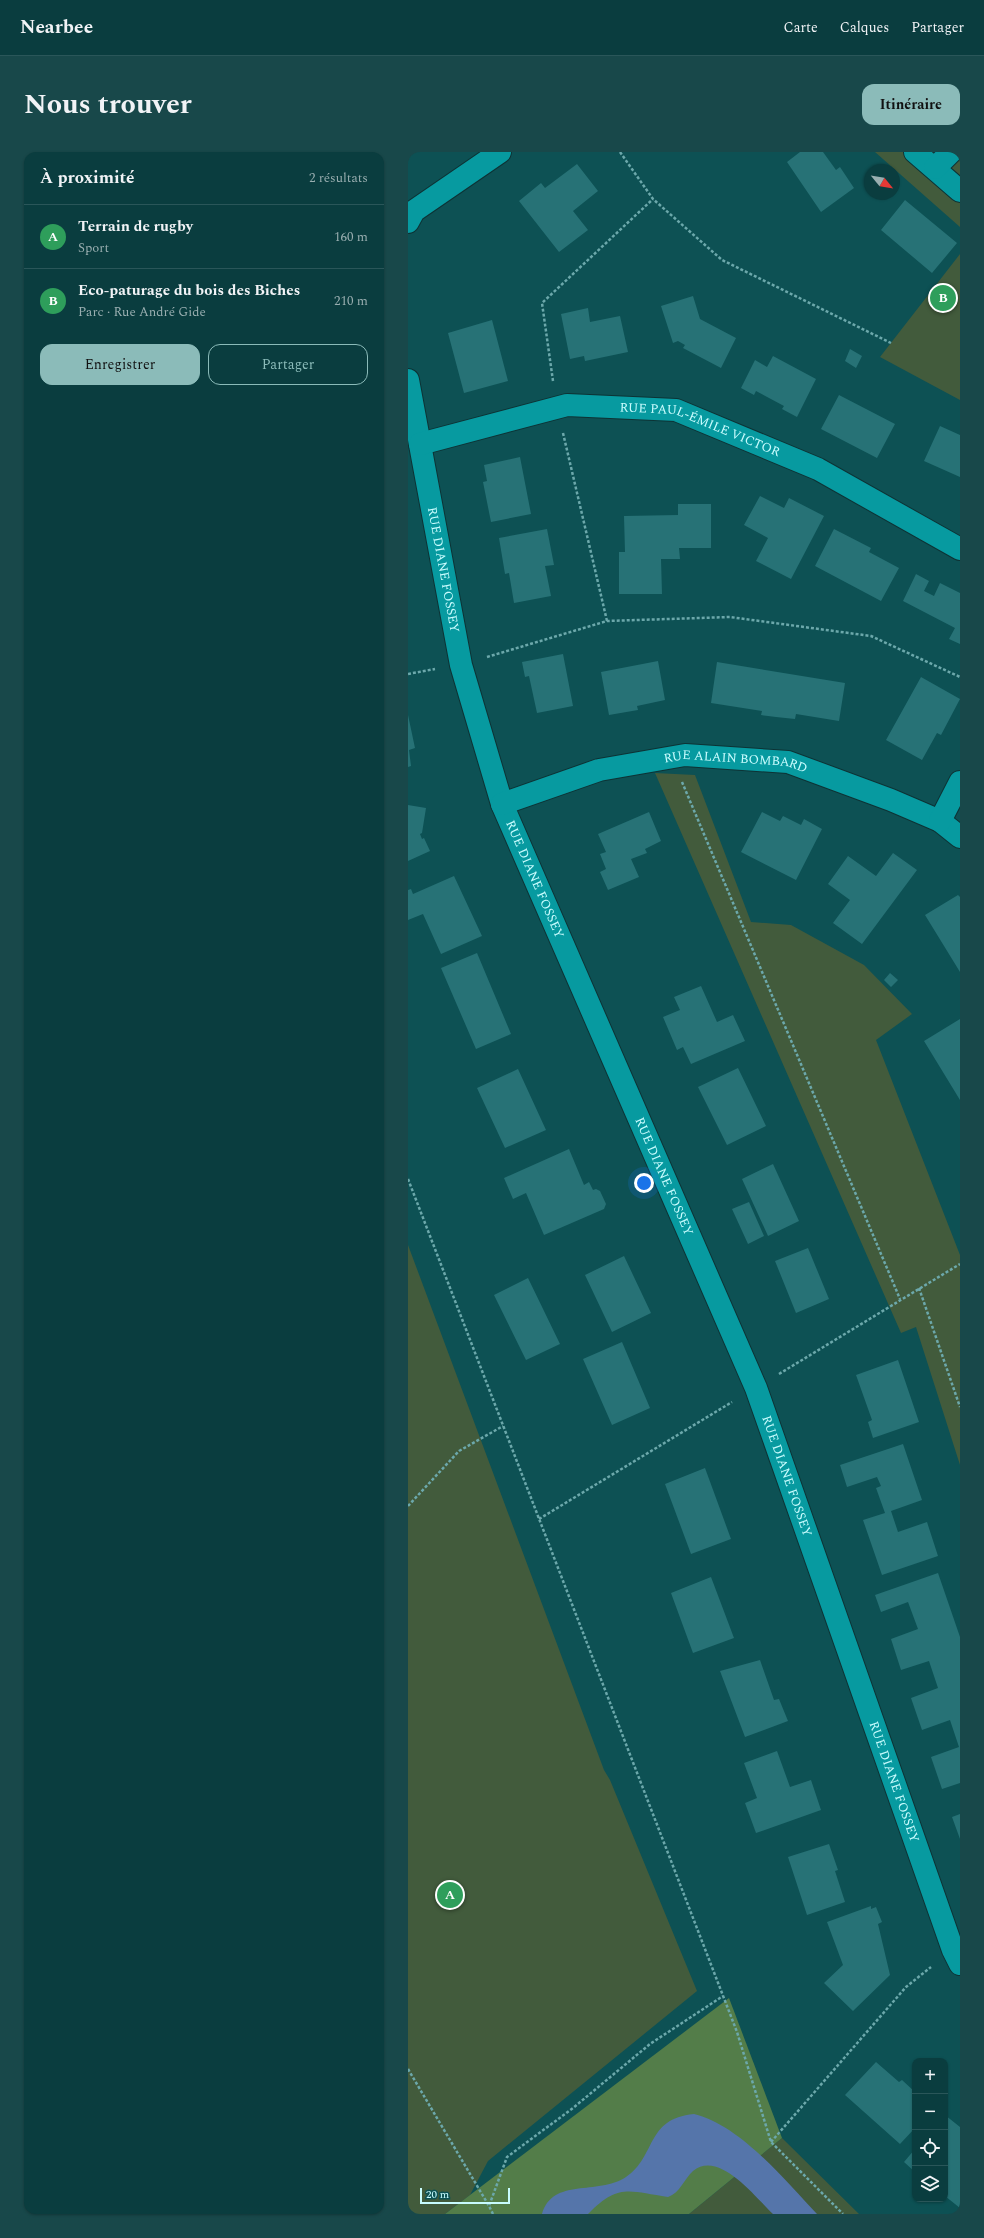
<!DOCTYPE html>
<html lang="fr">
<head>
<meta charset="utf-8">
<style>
  :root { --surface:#0a3d3f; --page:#18484a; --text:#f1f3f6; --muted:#99aeb0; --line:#2a5659; --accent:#8bbbb9 }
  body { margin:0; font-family:Spectral,serif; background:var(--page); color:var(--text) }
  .controls { position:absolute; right:12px; bottom:12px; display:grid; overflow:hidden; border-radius:8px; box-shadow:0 1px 3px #0004 }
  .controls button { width:36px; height:36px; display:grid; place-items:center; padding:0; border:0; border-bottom:1px solid var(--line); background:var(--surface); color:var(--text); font:20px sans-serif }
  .compass { position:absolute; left:456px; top:12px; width:36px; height:36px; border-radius:50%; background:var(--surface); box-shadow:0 1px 3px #0004; rotate:120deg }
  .scale { position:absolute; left:12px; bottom:10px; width:90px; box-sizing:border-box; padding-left:4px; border:2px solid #c8fcfe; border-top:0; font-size:11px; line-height:14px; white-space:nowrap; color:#c8fcfe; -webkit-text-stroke:3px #0d5154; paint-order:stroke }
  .you { position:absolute; left:236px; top:1031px; width:14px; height:14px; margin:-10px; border:3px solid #fff; border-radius:50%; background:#1a73e8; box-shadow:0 0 0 6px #1a73e833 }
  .badge { display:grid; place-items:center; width:26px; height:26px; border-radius:50%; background:var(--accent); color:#fff; font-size:13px; font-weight:700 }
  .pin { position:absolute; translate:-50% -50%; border:2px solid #fff; box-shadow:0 1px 4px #0006 }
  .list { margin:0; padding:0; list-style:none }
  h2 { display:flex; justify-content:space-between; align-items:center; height:52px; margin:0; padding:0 16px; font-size:17px }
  h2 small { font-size:13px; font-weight:400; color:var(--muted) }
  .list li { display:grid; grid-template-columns:26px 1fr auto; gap:12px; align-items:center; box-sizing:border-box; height:64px; padding:0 16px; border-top:1px solid var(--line) }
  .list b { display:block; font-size:15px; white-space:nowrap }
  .list p { margin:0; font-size:13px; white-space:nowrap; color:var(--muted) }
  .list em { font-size:13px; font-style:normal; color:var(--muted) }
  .actions { display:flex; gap:8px; padding:12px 16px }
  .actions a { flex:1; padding:9px 0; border:1px solid var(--accent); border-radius:12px; text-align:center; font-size:14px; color:var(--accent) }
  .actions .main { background:var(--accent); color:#111 }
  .icon { flex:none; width:22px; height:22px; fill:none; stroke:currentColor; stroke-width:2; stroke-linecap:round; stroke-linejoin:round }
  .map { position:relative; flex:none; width:552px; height:2062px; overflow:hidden; border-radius:12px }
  header { display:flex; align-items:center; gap:24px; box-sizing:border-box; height:56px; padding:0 20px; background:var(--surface); border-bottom:1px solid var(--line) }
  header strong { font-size:19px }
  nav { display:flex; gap:22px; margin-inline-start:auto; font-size:14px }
  .intro { display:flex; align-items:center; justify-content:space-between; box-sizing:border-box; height:96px; padding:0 24px }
  h1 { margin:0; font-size:28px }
  .button { padding:10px 18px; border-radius:12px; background:var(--accent); color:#111; font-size:14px; font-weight:700 }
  main { display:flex; gap:24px; padding:0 24px }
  aside { flex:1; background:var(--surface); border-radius:12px; box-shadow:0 1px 3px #0004 }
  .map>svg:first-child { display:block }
  .green { fill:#425b3c }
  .forest { fill:#537d49 }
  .water { fill:#5575aa }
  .building { fill:#277276 }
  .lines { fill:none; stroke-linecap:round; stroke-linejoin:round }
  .street-casing { stroke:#0d3335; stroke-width:24 }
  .path { stroke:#6ca8ab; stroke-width:2.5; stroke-dasharray:3 2; stroke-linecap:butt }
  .street { stroke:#079aa0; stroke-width:22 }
  .labels { text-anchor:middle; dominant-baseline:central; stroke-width:3; stroke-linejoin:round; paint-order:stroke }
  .street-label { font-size:13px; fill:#c8fcfe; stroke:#0d5154 }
</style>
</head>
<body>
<header>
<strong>Nearbee</strong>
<nav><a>Carte</a><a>Calques</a><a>Partager</a></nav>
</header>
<div class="intro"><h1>Nous trouver</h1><a class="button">Itinéraire</a></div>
<main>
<aside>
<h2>À proximité<small>2 résultats</small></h2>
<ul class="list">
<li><span class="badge" style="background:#2e9e5b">A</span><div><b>Terrain de rugby</b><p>Sport</p></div><em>160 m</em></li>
<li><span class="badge" style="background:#2e9e5b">B</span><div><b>Eco-paturage du bois des Biches</b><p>Parc · Rue André Gide</p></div><em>210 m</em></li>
</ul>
<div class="actions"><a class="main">Enregistrer</a><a>Partager</a></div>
</aside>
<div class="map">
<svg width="552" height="2062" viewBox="0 0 552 2062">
  <rect width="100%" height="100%" fill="#0d5154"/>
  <path class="green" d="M467 0H552V75Z
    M552 102V248L472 205Z
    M247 621 287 623 343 770 383 773 456 813 504 862 468 888 552 1103V1313L508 1175 493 1181Z
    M0 1093 196 1618 202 1628 289 1839 80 2009 62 2043 37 2062H0Z
    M374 1986 451 2062H281Z"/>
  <path class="forest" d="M321 1846 374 1986 281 2062H37Z"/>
  <path class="water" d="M286 1962C332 1973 377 2028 409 2062H365C348 2046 311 1997 285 2019 276 2027 272 2041 260 2045 221 2039 210 2031 180 2062H134C145 2025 189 2044 218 2025 249 2004 237 1967 286 1962Z"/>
  <path class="building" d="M392 0H415L428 18 432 15 446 36 413 60 379 10Z
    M169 12 190 39 165 59 180 78 151 100 111 49 133 31 137 36Z
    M497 48 549 91 524 121 473 78Z
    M285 144 292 167 328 186 313 216 275 196 277 193 270 189 265 191 253 154Z
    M180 156 182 170 212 164 220 200 177 209 176 204 162 207 153 162Z
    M84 168 100 229 56 241 40 181Z
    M442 197 454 204 448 216 437 209Z
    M365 204 408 227 389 265 374 257 376 254 348 239 346 243 333 236 347 208 359 215Z
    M431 243 487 272 469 306 413 277Z
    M532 274 552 283V325L516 309Z
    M112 305 123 362 83 370 75 330 79 329 76 313Z
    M352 344 376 356 381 346 416 364 383 427 348 409 360 386 336 373Z
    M270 352H303V396H271L272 407H253L254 442H211V400H217L216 364 270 363Z
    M139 377 146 413 137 414 143 444 106 451 101 421 97 422 91 386Z
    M426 377 463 396 461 400 491 416 473 449 407 414Z
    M508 422 521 429 516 439 526 444 532 431 552 441V492L541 487 547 476 495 449Z
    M155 502 165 554 129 561 121 524 117 525 114 510Z
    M250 509 257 548 229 554 230 558 201 563 193 520Z
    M309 510 437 531 431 569 388 562 387 567 368 565 353 563 354 559 303 551Z
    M513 525 552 547 533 583 529 581 514 608 478 588Z
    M0 563 7 596 1 598 3 614 0 615Z
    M0 653 18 656 14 681 12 682 14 687 16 686 22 699 0 709Z
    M241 660 253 689 237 697 239 701 223 707 231 725 200 738 192 720 198 717 192 702 198 700 190 682Z
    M354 660 372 669 375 664 393 673 396 667 414 677 388 728 333 700Z
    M485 701 509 718 454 792 425 771 442 748 420 732 440 704 468 724Z
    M46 724 74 784 33 802 15 762 0 768V738L3 737 5 742Z
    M550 743 552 745V820L517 763Z
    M69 801 103 882 68 897 33 816Z
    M482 821 490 828 483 835 476 828Z
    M293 834 309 870 325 863 337 889 283 912 275 895 269 898 255 865 272 858 266 845Z
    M552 867V948L516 889Z
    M330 916 358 974 319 993 290 935Z
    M110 917 138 978 97 996 69 936Z
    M161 997 176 1033 181 1030 185 1038 188 1037 192 1039 198 1052 196 1057 136 1083 118 1041 105 1047 96 1026Z
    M365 1012 391 1069 360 1084 334 1027Z
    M341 1050 356 1084 340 1092 324 1057Z
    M400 1096 421 1147 388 1161 367 1109Z
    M216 1104 243 1161 204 1180 177 1123Z
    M120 1126 152 1192 118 1208 86 1143Z
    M214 1190 242 1256 204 1273 175 1207Z
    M490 1208 511 1270 465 1286 460 1270 464 1268 448 1223Z
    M495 1292 514 1348 483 1359 490 1380 519 1370 530 1404 474 1423 455 1368 477 1361 468 1336 473 1334 469 1325 439 1335 432 1313Z
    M297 1316 323 1387 283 1402 257 1332Z
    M530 1421 552 1485V1631L534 1637 523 1605 551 1595 542 1568 514 1578 503 1546 530 1536 521 1509 493 1518 483 1487 510 1477 500 1450 473 1460 467 1443Z
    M303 1425 326 1486 285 1501 263 1441Z
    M352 1508 366 1548 371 1547 380 1569 337 1585 312 1519Z
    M369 1599 382 1635 403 1628 413 1658 348 1681 337 1651 349 1646 336 1611Z
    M552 1662V1687L544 1665Z
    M421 1692 430 1718 427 1719 437 1750 399 1763 380 1705Z
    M463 1754V1757L468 1755 474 1770 470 1772 482 1823 445 1859 416 1831 435 1813 419 1770Z
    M468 1910 491 1930 494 1928 507 1940V1976L492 1992 437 1943Z
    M537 1963 552 1975V2056L537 2044Z
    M507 1997V2020L496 2010Z"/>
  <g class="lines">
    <defs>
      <g id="street">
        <path d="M507 0 552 39"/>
        <path d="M527 16 543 0"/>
        <path d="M0 70 6 59 92 0"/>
        <path id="s1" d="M0 228 53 513 94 652 348 1236 545 1798 552 1812"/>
        <path id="s2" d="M12 292 159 253 268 258 410 317 552 397"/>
        <path id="s3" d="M94 652 191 618 277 603 380 610 483 648 532 669 552 685"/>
        <path d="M532 669 552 630"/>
      </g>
    </defs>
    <use href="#street" class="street-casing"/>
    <path class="path" d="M212 0 245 47 314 108 483 191
      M145 229 134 151 245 47
      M155 281 199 469
      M79 505 199 469 322 465 463 484 552 525
      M0 522 27 517
      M274 630 492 1147
      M0 1027 329 1880 363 1990 435 2062
      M511 1136 552 1255
      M371 1222 552 1112
      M0 1354 51 1299 95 1274
      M131 1367 324 1250
      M0 1917 81 2054
      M363 1990 498 1835 523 1815
      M85 2062 81 2054 99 2005 165 1956 242 1892 315 1844"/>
    <use href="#street" class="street"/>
  </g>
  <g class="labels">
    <g class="street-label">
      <text stroke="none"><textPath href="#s2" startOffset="289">RUE PAUL-ÉMILE VICTOR</textPath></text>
      <text stroke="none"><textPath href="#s1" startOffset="193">RUE DIANE FOSSEY</textPath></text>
      <text stroke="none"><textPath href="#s3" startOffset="241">RUE ALAIN BOMBARD</textPath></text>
      <text stroke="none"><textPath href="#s1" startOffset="517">RUE DIANE FOSSEY</textPath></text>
      <text stroke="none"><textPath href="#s1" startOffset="841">RUE DIANE FOSSEY</textPath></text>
      <text stroke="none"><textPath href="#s1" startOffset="1165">RUE DIANE FOSSEY</textPath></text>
      <text stroke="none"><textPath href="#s1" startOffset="1489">RUE DIANE FOSSEY</textPath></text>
    </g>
  </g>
</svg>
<div class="controls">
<button>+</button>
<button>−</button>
<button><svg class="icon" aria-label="locate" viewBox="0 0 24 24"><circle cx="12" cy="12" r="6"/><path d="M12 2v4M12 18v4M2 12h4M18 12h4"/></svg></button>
<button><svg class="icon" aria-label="layers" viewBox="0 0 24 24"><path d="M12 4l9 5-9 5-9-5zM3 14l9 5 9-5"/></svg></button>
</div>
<svg class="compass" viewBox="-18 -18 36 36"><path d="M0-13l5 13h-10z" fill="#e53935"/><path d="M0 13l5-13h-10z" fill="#99aeb0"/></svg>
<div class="scale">20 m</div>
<div class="you"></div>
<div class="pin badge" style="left:42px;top:1743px;background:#2e9e5b">A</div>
<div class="pin badge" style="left:535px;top:146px;background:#2e9e5b">B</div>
</div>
</main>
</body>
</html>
